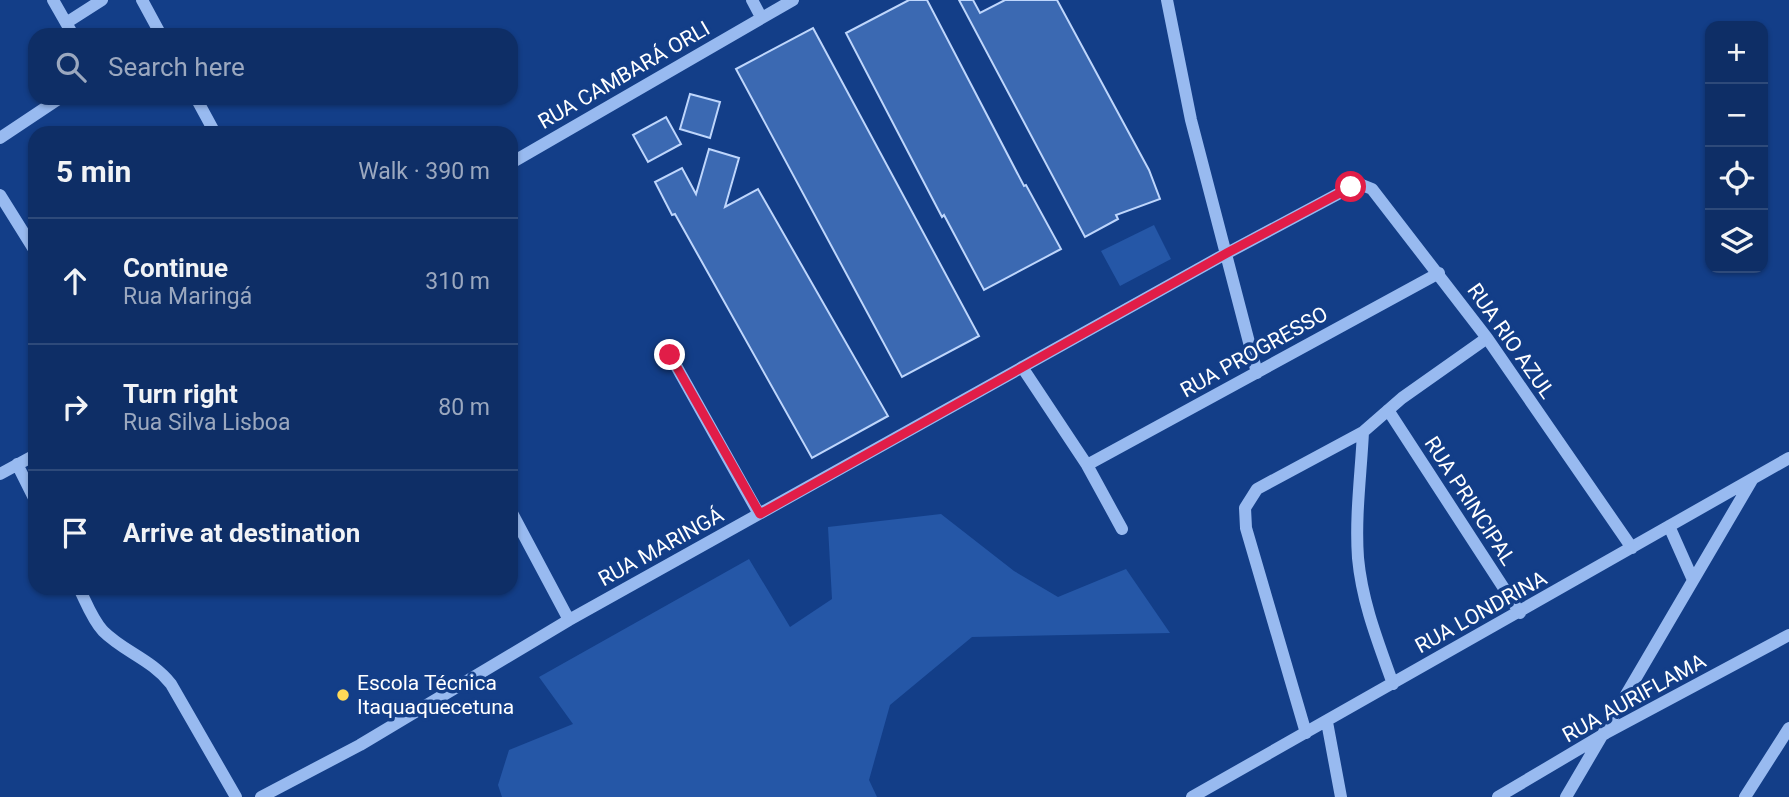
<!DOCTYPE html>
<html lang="en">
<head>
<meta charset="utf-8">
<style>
  :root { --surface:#0e2e66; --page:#1c3a6f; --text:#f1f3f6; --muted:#9ba8bf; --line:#2e4a7a }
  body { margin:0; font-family:Roboto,sans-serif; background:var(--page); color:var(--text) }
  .controls { position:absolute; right:21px; top:21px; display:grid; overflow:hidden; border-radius:14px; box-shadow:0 2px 5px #0004 }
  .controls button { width:63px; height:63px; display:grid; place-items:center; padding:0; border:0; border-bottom:2px solid var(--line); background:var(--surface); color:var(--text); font:35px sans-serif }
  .stop { position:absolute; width:21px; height:21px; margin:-16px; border:5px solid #e11d48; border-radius:50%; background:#fff }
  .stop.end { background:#e11d48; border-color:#fff; box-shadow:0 2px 7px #0008 }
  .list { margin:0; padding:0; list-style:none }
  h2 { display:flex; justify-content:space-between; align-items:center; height:91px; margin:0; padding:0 28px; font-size:30px }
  h2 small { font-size:23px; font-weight:400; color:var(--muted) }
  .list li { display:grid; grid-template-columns:46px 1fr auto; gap:21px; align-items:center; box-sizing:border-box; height:126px; padding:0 28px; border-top:2px solid var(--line) }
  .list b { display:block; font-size:26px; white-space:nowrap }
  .list p { margin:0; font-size:23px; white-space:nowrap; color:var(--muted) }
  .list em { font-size:23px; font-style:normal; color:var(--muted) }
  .icon { flex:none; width:38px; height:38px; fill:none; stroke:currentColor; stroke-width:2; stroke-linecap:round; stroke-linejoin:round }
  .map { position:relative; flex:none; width:1789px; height:797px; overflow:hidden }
  .search { position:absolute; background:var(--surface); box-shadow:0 2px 5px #0004; left:28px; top:28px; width:490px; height:77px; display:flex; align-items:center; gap:18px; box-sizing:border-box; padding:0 24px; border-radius:21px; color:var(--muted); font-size:26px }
  .panel { position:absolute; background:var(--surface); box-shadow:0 2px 5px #0004; left:28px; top:126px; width:490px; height:469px; border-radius:21px }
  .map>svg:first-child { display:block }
  .green { fill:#2557a7 }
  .building { fill:#3b69b2; stroke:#bed6fc; stroke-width:2 }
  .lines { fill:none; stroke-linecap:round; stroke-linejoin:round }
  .minor { stroke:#98baf0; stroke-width:12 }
  .route { stroke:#e11d48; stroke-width:9 }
  .poi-dot { fill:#ffd957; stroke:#133e88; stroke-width:2.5 }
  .labels { text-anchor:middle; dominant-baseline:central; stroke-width:7; stroke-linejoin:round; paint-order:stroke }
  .street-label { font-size:21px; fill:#fff; stroke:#133e88 }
  .poi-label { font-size:21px; fill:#fff; stroke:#133e88; text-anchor:start }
</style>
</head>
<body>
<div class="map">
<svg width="1789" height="797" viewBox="0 0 1789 797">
  <rect width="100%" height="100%" fill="#133e88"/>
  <path class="green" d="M1154 225 1171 259 1120 286 1101 251Z
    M941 514 1014 571 1058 597 1126 569 1170 633 972 637 890 705 869 780 877 797H502L498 785 509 750 573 724 539 677 749 559 790 627 832 599 828 527Z"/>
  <path class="building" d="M909 0H927L1024 186 1026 185 1061 249 984 290 944 215 942 217 846 33Z
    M959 0H973L980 13 1005 0H1057L1149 170 1160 199 1116 215 1118 219 1085 237Z
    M813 28 979 336 902 377 736 69Z
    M690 94 720 102 710 138 680 129Z
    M666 117 681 144 648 162 633 135Z
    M709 149 739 158 725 207 758 189 888 416 812 458 675 214 672 215 655 182 682 168 696 194Z"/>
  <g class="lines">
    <path class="minor" d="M53 0 73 35
      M142 0 161 35
      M752 0 761 17
      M1167 0 1191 120 1257 373
      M66 23 102 0
      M196 98 215 133
      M0 138 60 98
      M511 163 793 0
      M0 195 35 251
      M670 355 759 514
      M1022 367 1087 465 1122 529
      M1388 410 1520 613
      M1363 432C1361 474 1355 516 1358 558 1362 602 1378 642 1393 684
      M17 464 35 500
      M1087 465 1439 273
      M0 474 35 455
      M511 511 569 620
      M1669 526 1693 580
      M79 588C86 602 92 619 103 631 124 652 151 659 171 684L236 797
      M1327 722 1341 797
      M1306 733 1246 528 1245 508 1257 489 1363 432 1402 398 1487 338
      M261 797 360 745 569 620 1218 258 1351 187 1362 185 1372 189 1487 338 1632 548
      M1192 797 1789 458
      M1498 797 1606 733 1789 635
      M1566 797 1752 480
      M1745 797 1789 728"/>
  </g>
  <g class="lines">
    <path class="route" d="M670 355 760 514 1227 253 1351 187"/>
  </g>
  <circle class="poi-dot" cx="343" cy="695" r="7"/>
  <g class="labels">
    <g class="street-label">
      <text transform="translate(624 75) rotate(-30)">RUA CAMBARÁ ORLI</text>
      <text transform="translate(1511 341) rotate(55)">RUA RIO AZUL</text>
      <text transform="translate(1254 352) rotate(-29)">RUA PROGRESSO</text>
      <text transform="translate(1470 501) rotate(57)">RUA PRINCIPAL</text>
      <text transform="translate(661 547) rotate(-29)">RUA MARINGÁ</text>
      <text transform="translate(1481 612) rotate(-29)">RUA LONDRINA</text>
      <text transform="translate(1634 698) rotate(-29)">RUA AURIFLAMA</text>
    </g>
    <g class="poi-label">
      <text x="357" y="683">Escola Técnica<tspan x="357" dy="24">Itaquaquecetuna</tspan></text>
    </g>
  </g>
</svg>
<div class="controls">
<button>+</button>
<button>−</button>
<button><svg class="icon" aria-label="locate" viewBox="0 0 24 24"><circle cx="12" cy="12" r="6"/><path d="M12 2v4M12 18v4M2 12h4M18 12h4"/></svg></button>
<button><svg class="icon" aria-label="layers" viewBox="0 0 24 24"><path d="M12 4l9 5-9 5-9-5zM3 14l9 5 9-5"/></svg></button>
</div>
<div class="stop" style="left:1351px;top:187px"></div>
<div class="stop end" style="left:670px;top:355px"></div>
<div class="search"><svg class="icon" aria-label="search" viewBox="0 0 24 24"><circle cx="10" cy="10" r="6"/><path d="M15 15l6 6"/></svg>Search here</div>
<section class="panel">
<h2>5 min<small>Walk · 390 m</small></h2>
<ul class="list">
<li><svg class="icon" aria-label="ahead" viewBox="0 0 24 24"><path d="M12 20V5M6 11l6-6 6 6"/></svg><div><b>Continue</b><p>Rua Maringá</p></div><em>310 m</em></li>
<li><svg class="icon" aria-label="right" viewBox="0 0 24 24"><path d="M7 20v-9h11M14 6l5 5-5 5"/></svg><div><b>Turn right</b><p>Rua Silva Lisboa</p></div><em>80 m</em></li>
<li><svg class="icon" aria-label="arrive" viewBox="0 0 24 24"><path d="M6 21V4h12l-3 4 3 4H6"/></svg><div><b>Arrive at destination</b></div></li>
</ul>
</section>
</div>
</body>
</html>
